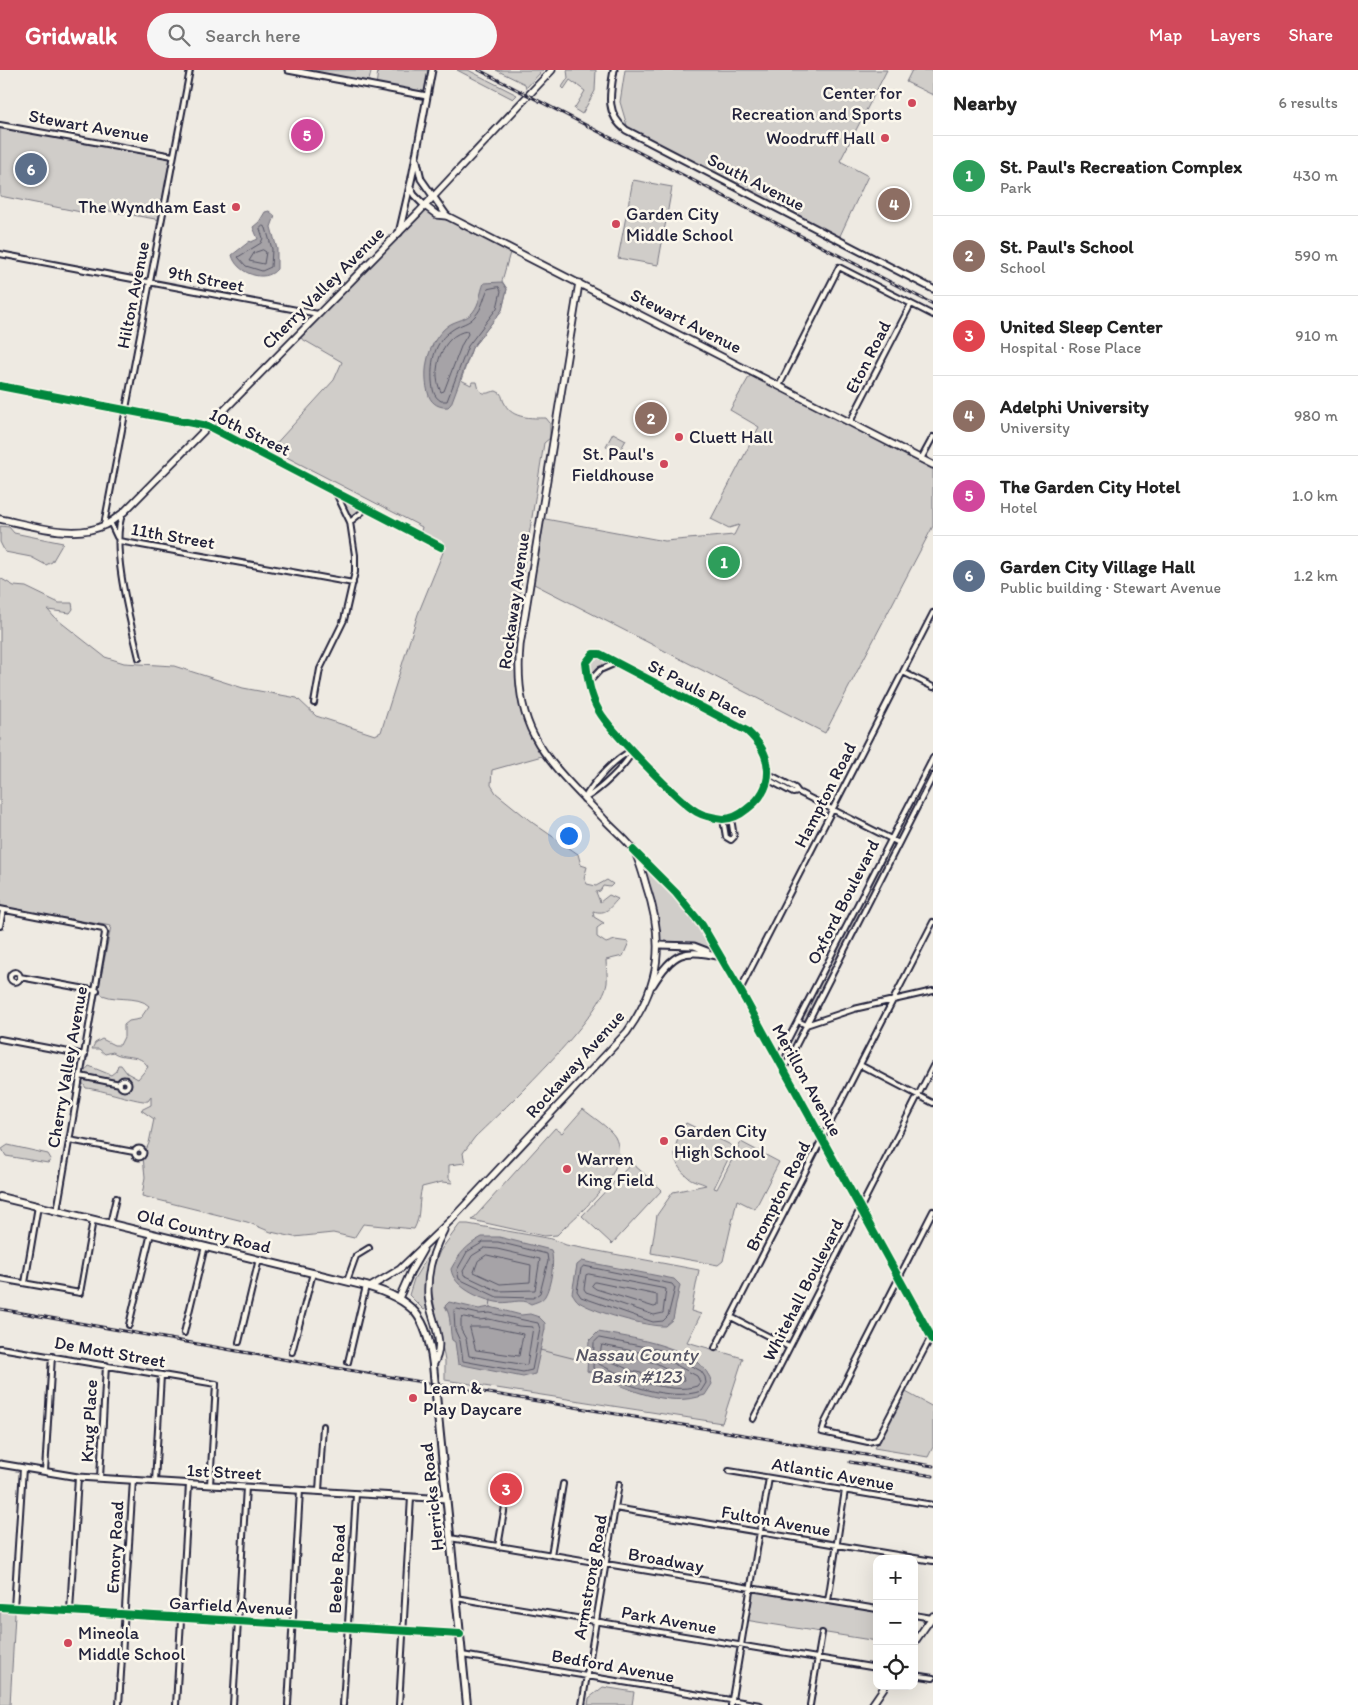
<!DOCTYPE html>
<html lang="en">
<head>
<meta charset="utf-8">
<style>
  :root { --surface:#fff; --page:#f6f6f6; --text:#222; --muted:#767676; --line:#e0e0e0; --accent:#d1495b }
  body { margin:0; font-family:Itim,sans-serif; background:var(--page); color:var(--text) }
  .controls { position:absolute; right:15px; bottom:15px; display:grid; overflow:hidden; border-radius:10px; box-shadow:0 5px 20px #0002 }
  .controls button { width:45px; height:45px; display:grid; place-items:center; padding:0; border:0; border-bottom:1px solid var(--line); background:var(--surface); color:var(--text); font:25px sans-serif }
  .you { position:absolute; left:568px; top:765px; width:18px; height:18px; margin:-12px; border:4px solid #fff; border-radius:50%; background:#1a73e8; box-shadow:0 0 0 8px #1a73e833 }
  .badge { display:grid; place-items:center; width:32px; height:32px; border-radius:50%; background:var(--accent); color:#fff; font-size:16px; font-weight:700 }
  .pin { position:absolute; translate:-50% -50%; border:2px solid #fff; box-shadow:0 1px 5px #0006 }
  .list { margin:0; padding:0; list-style:none }
  h2 { display:flex; justify-content:space-between; align-items:center; height:65px; margin:0; padding:0 20px; font-size:21px }
  h2 small { font-size:16px; font-weight:400; color:var(--muted) }
  .list li { display:grid; grid-template-columns:32px 1fr auto; gap:15px; align-items:center; box-sizing:border-box; height:80px; padding:0 20px; border-top:1px solid var(--line) }
  .list b { display:block; font-size:19px; white-space:nowrap }
  .list p { margin:0; font-size:16px; white-space:nowrap; color:var(--muted) }
  .list em { font-size:16px; font-style:normal; color:var(--muted) }
  .icon { flex:none; width:28px; height:28px; fill:none; stroke:currentColor; stroke-width:2; stroke-linecap:round; stroke-linejoin:round }
  .map { position:relative; flex:none; width:933px; height:1635px; overflow:hidden }
  header { display:flex; align-items:center; gap:30px; box-sizing:border-box; height:70px; padding:0 25px; background:var(--accent); color:#fff }
  header strong { font-size:24px }
  nav { display:flex; gap:28px; margin-inline-start:auto; font-size:18px }
  .search { width:350px; height:45px; background:var(--page); display:flex; align-items:center; gap:12px; box-sizing:border-box; padding:0 18px; border-radius:28px; color:var(--muted); font-size:19px }
  main { display:flex }
  aside { flex:1; background:var(--surface) }
  .map>svg:first-child { display:block }
  .green { fill:#d0cdc9; stroke:#797882 }
  .water { fill:#a6a3a7; stroke:#716f7c }
  .lines { fill:none; stroke-linecap:round; stroke-linejoin:round }
  .shore { stroke:#575666; stroke-width:1 }
  .stream { stroke:#716f7c; stroke-width:1 }
  .minor-casing { stroke:#22223b; stroke-width:8 }
  .tertiary-casing { stroke:#22223b; stroke-width:9 }
  .secondary-casing { stroke:#22223b; stroke-width:9 }
  .primary-casing { stroke:#22223b; stroke-width:10 }
  .minor { stroke:#fbf7ec; stroke-width:4 }
  .tertiary { stroke:#fbf7ec; stroke-width:5 }
  .secondary { stroke:#fbf7ec; stroke-width:5.5 }
  .primary { stroke:#fbf7ec; stroke-width:6 }
  .rail-casing { stroke:#22223b; stroke-width:3 }
  .rail { stroke:#fbf7ec; stroke-width:1; stroke-dasharray:4; stroke-linecap:butt }
  .cycleway-casing { stroke:#fbf7ec; stroke-width:11 }
  .cycleway { stroke:#00873e; stroke-width:8 }
  .poi-dot { fill:#d1495b; stroke:#fbf7ec; stroke-width:2 }
  .labels { text-anchor:middle; dominant-baseline:central; stroke-width:5; stroke-linejoin:round; paint-order:stroke }
  .poi-label { font-size:18px; fill:#22223b; stroke:#fbf7ec; text-anchor:start }
  .street-label { font-size:18px; fill:#22223b; stroke:#fbf7ec }
  .water-label { font-size:19px; font-style:italic; fill:#575666; stroke:#fbf7ec }
</style>
</head>
<body>
<header>
<strong>Gridwalk</strong>
<div class="search"><svg class="icon" aria-label="search" viewBox="0 0 24 24"><circle cx="10" cy="10" r="6"/><path d="M15 15l6 6"/></svg>Search here</div>
<nav><a>Map</a><a>Layers</a><a>Share</a></nav>
</header>
<main>
<div class="map">
<svg width="933" height="1635" viewBox="0 0 933 1635">
  <rect width="100%" height="100%" fill="#eeeae2"/>
  <filter id="ink" filterUnits="userSpaceOnUse"><feTurbulence type="fractalNoise" baseFrequency=".02" numOctaves="2"/><feDisplacementMap in="SourceGraphic" scale="10" xChannelSelector="R" yChannelSelector="G"/><feConvolveMatrix kernelMatrix="1 2 1 2 8 2 1 2 1" color-interpolation-filters="sRGB"/></filter>
  <g filter="url(#ink)">
    <path class="green" d="M315 0H369L371 2 368 15 314 5Z
      M378 0H432L427 27 376 17Z
      M457 0H468L517 25 513 29Z
      M496 0H543L526 18 525 14Z
      M567 0H596L595 21 582 44 574 39 585 21 570 10 564 19 562 17 568 8Z
      M625 0H887L840 91 868 106 838 170 628 59 620 32Z
      M912 0H933V25L906 12Z
      M0 54 173 86 161 150 98 139 96 145 0 126Z
      M633 110 672 117 658 195 618 188Z
      M428 133 434 139 511 179 502 211 507 219 502 240 472 278 461 310 471 315 472 312H477L479 320C485 326 489 322 496 321L500 323C503 326 502 330 505 334 512 349 532 348 546 348L550 353V368L544 373C538 408 533 443 527 478 515 550 505 620 542 686L492 700 491 715 496 723 533 753 578 784 581 795 587 797 584 808 587 814 596 816 607 810 613 814 610 817 603 816 600 821 596 822 600 832 609 825 618 829C609 838 607 845 593 841L594 847 604 853 597 858V867L606 873 615 870 629 872 623 886 606 890C606 897 608 906 607 913 603 945 502 1041 475 1067L463 1083 465 1093 449 1095V1108L453 1113 442 1112 422 1117C418 1131 421 1147 414 1159L363 1154 354 1168 333 1163 294 1167 271 1162 247 1152 142 1126 145 1107 143 1087 149 1073 154 1049 141 1040 151 1035V1027L148 1031C141 1033 100 1019 86 1018L82 1012 83 1003 89 996 111 1005 116 1001 118 995H121L127 1003 138 1009 148 997C140 982 123 990 113 982L105 984 99 979H92L95 973 102 969 114 975H120L124 967V955L129 951 140 949 149 936C138 924 110 933 98 922L111 856 0 837V508L14 516 26 517 59 533H72L73 539 70 543 48 540 54 547 105 587 124 593 174 596 243 618 297 628 316 646 375 665 381 662 418 544 446 475 421 461 422 457 271 379 334 310 342 292 297 266Z
      M752 302 933 395V456L825 663 530 512 540 448 665 471 734 465 739 455 729 458 711 449 759 357 730 340Z
      M613 363 626 370 619 382 606 376Z
      M339 427 362 439 350 449Z
      M0 456 9 457 14 463 63 473 52 492 46 495 31 487 5 482 0 472Z
      M593 587 609 593 597 599 590 608 589 591Z
      M933 690V705L806 954 800 951Z
      M640 790 689 842 719 885 702 877 660 873 657 841Z
      M583 1039C592 1047 609 1057 615 1067 633 1102 578 1143 557 1165L544 1166 472 1150 555 1058 562 1063Z
      M686 1053 731 1075 733 1079 714 1118 717 1119 741 1072 779 1092 755 1139 737 1130 723 1191 718 1195 651 1183 657 1145 673 1122 706 1115C701 1112 692 1111 688 1107 667 1090 675 1072 686 1053Z
      M8 1075 48 1084 51 1089 48 1093 6 1086 2 1079Z
      M632 1093 662 1120 612 1174 582 1146Z
      M460 1154H468L552 1169 566 1175 699 1200 691 1241 701 1244 687 1272 743 1288 722 1353 445 1310V1291L431 1218 433 1198 440 1181Z
      M428 1186 430 1187C425 1205 424 1220 427 1238L424 1240 409 1225 414 1209Z
      M904 1321 933 1337V1377L928 1387 874 1378Z
      M751 1518 877 1539V1571L745 1550Z
      M0 1537 14 1538 15 1544 10 1635H0Z
      M603 1617 634 1622 632 1635H588L589 1628Z"/>
    <path class="water" d="M269 141 275 146 271 157 277 179V199C265 214 236 203 232 185L250 171 251 172 258 169 253 157 259 152 265 142Z
      M502 212 507 219 502 240 472 278 451 334 448 337C440 338 432 334 429 326 421 302 428 270 449 255 457 250 466 250 473 242 480 233 480 223 484 213Z
      M482 1167H499L551 1180C555 1191 551 1216 545 1226 542 1231 536 1232 531 1234 522 1227 507 1235 496 1232 480 1229 453 1217 451 1199 459 1184 467 1175 482 1167Z
      M582 1191 674 1209 680 1215 673 1249 665 1256C648 1257 594 1242 579 1232 576 1230 574 1226 572 1223L577 1195Z
      M449 1232 479 1239 490 1237 521 1245 530 1244 539 1247 545 1253V1259L535 1304 523 1307 458 1294 455 1272 452 1270C449 1258 452 1247 445 1236Z
      M598 1262C628 1267 705 1277 712 1314L705 1325C666 1339 623 1317 587 1301L589 1271Z"/>
    <g class="lines">
      <path class="shore" d="M263 156 266 158 272 179 271 197 262 201 246 196 238 187 261 173 263 168 260 159Z
        M263 180 266 182 264 194 249 191 254 183Z
        M499 217 501 221 497 238 468 276 447 331H441C433 326 433 320 432 311 431 291 434 272 452 260 460 254 469 254 475 246 483 238 483 228 488 219Z
        M467 261 468 264 462 274 444 321 441 322C430 301 442 264 467 261Z
        M484 1172H498L547 1184 548 1191 540 1223 533 1228 497 1227 459 1209 457 1200 467 1182Z
        M485 1178 497 1179 540 1189 535 1220 498 1221 464 1205 463 1201 472 1186Z
        M487 1185 531 1195 530 1212 500 1214 474 1202 478 1191Z
        M584 1196 672 1214 675 1218 668 1246 663 1251 653 1252 581 1227 577 1221 581 1199Z
        M589 1204 666 1219 663 1243 654 1245 586 1222 584 1219 586 1205Z
        M595 1212 657 1225V1236L654 1237 596 1219 592 1216Z
        M457 1239 479 1244 490 1243 538 1253 540 1259 532 1300 523 1302 463 1291 460 1271 455 1260 454 1241Z
        M464 1247 479 1250 489 1249 519 1256 533 1257 527 1295 469 1286 466 1269 461 1260V1249Z
        M470 1257H489L523 1264 519 1286 476 1280Z
        M599 1268 661 1280 701 1301 705 1307 706 1313 701 1321C671 1332 620 1314 593 1298L594 1273Z
        M602 1275 659 1286 697 1306 700 1312 697 1316C671 1325 623 1307 599 1294Z
        M610 1283 656 1293 683 1307 684 1310 680 1312 632 1301 608 1290 607 1285Z"/>
      <path class="stream" d="M490 1237 491 1230
        M540 1280 588 1292"/>
      <defs>
        <path id="minor" d="M0 55 173 86
          M0 184 318 244
          M0 316 208 356 441 477
          M779 316 839 197 933 245
          M850 352 911 234
          M921 389 933 367
          M123 443C109 473 131 554 139 588
          M110 452 117 467
          M350 452 367 438
          M104 455 190 0
          M119 471 353 513
          M593 584H600L747 661C773 684 777 717 747 739 741 744 732 749 723 749 715 748 704 746 697 742 679 732 609 659 599 641 590 626 588 610 586 593Z
          M903 602 933 617
          M588 613 600 600 616 593
          M314 633 320 599 344 550 355 502V485L350 452 335 421
          M633 680C627 695 599 721 584 729 594 711 615 688 633 680Z
          M769 704 795 718 798 722 899 773
          M769 710 793 723 798 722
          M723 749 726 767 731 770 734 767 731 748
          M0 839 103 859 105 863 57 1141
          M0 856 3 840
          M10 907a5 5 0 1 1 10 0a5 5 0 1 1-10 0Z
          M20 907 97 921
          M740 920 933 543
          M798 951 806 955 854 939 933 921
          M0 969 85 985
          M778 989 933 688
          M860 995 933 1033
          M784 999 933 706
          M80 1006 120 1014
          M119.5 1014a4.5 4.5 0 1 1 9 0a4.5 4.5 0 1 1-9 0Z
          M69 1070 134 1082
          M134.5 1083a4.5 4.5 0 1 1 9 0a4.5 4.5 0 1 1-9 0Z
          M933 1141 825 1352 822 1362 868 1372 877 1370 933 1263
          M110 1154 116 1128
          M0 1209 80 1223 93 1150
          M347 1211 356 1186 369 1178
          M25 1213 38 1136
          M731 1247 789 1277
          M129 1255 151 1163
          M184 1263 205 1176
          M239 1272 259 1189
          M0 1278 216 1314 210 1415
          M715 1278 933 852
          M292 1282 313 1203
          M348 1292 366 1216
          M753 1349 933 996
          M45 1401 52 1286
          M729 1401 933 1435
          M100 1408 106 1295
          M155 1412 161 1305
          M319 1421 323 1356
          M615 1438 933 1491
          M450 1468 877 1539
          M498 1477 506 1430
          M551 1485 563 1414
          M456 1528 877 1598
          M828 1531 845 1420
          M0 1537 460 1564
          M14 1538 23 1398
          M70 1541 78 1407
          M914 1545 932 1548
          M462 1585 760 1635
          M914 1605 933 1608
          M119 1635 133 1410
          M176 1635 189 1414
          M233 1635 246 1417
          M288 1635 300 1420
          M343 1635 356 1424
          M399 1635 411 1427
          M582 1635 619 1414
          M731 1635 769 1408
          M810 1635 822 1563"/>
        <path id="tertiary" d="M288 0 427 26
          M614 0C610 23 605 44 626 60L933 219
          M417 91 421 109 447 146
          M410 117 414 125 425 136
          M399 163 412 107 432 0
          M636 783 676 823 702 855 740 920 933 1270
          M659 875 694 876 707 881
          M653 915C673 882 684 878 721 887
          M0 1394 78 1407 447 1429"/>
        <path id="secondary" d="M425 136 437 145 447 146 933 395
          M0 449C31 455 74 470 105 455 112 452 118 446 124 442L419 142 552 0
          M370 1217 400 1199 452 1149 627 962C661 914 665 871 646 815 643 804 639 789 633 779 625 768 613 759 604 749 549 691 512 663 520 575L579 213
          M399 1228 411 1201 423 1180
          M433 1295C448 1271 429 1248 428 1224 427 1201 433 1180 444 1160
          M914 1573 933 1546
          M872 1635 885 1616"/>
        <path id="primary" d="M0 1127 366 1216C414 1230 427 1246 433 1295L467 1635"/>
      </defs>
      <use href="#minor" class="minor-casing"/>
      <use href="#tertiary" class="tertiary-casing"/>
      <use href="#secondary" class="secondary-casing"/>
      <use href="#primary" class="primary-casing"/>
      <use href="#minor" class="minor"/>
      <use href="#tertiary" class="tertiary"/>
      <use href="#secondary" class="secondary"/>
      <use href="#primary" class="primary"/>
      <defs>
        <path id="rail" d="M479 0 933 234
          M0 1239 288 1290 933 1396
          M850 1392 933 1406"/>
      </defs>
      <use href="#rail" class="rail-casing"/>
      <use href="#rail" class="rail"/>
      <defs>
        <path id="cycleway" d="M0 316 208 356 441 477
          M593 584H600L747 661C773 684 777 717 747 739 741 744 732 749 723 749 715 748 704 746 697 742 679 732 609 659 599 641 590 626 588 610 586 593Z
          M633 780 676 823 702 855 740 920 933 1270
          M0 1537 460 1564"/>
      </defs>
      <use href="#cycleway" class="cycleway-casing"/>
      <use href="#cycleway" class="cycleway"/>
    </g>
  </g>
  <g class="poi-dot">
    <circle cx="912" cy="33" r="5"/>
    <circle cx="885" cy="68" r="5"/>
    <circle cx="236" cy="137" r="5"/>
    <circle cx="616" cy="154" r="5"/>
    <circle cx="679" cy="367" r="5"/>
    <circle cx="664" cy="394" r="5"/>
    <circle cx="664" cy="1071" r="5"/>
    <circle cx="567" cy="1099" r="5"/>
    <circle cx="413" cy="1328" r="5"/>
    <circle cx="68" cy="1573" r="5"/>
  </g>
  <g class="labels">
    <g class="poi-label">
      <text x="902" y="23" text-anchor="end">Center for<tspan x="902" dy="21">Recreation and Sports</tspan></text>
      <text x="875" y="68" text-anchor="end">Woodruff Hall</text>
      <text x="226" y="137" text-anchor="end">The Wyndham East</text>
      <text x="626" y="144">Garden City<tspan x="626" dy="21">Middle School</tspan></text>
      <text x="689" y="367">Cluett Hall</text>
      <text x="654" y="384" text-anchor="end">St. Paul's<tspan x="654" dy="21">Fieldhouse</tspan></text>
      <text x="674" y="1061">Garden City<tspan x="674" dy="21">High School</tspan></text>
      <text x="577" y="1089">Warren<tspan x="577" dy="21">King Field</tspan></text>
      <text x="423" y="1318">Learn &amp;<tspan x="423" dy="21">Play Daycare</tspan></text>
      <text x="78" y="1563">Mineola<tspan x="78" dy="21">Middle School</tspan></text>
    </g>
    <g class="street-label">
      <text transform="translate(89 56) rotate(10)">Stewart Avenue</text>
      <text transform="translate(756 112) rotate(27)">South Avenue</text>
      <text transform="translate(206 209) rotate(11)">9th Street</text>
      <text transform="translate(323 218) rotate(-45)">Cherry Valley Avenue</text>
      <text transform="translate(133 225) rotate(-79)">Hilton Avenue</text>
      <text transform="translate(686 251) rotate(27)">Stewart Avenue</text>
      <text transform="translate(868 287) rotate(-63)">Eton Road</text>
      <text transform="translate(250 362) rotate(26)">10th Street</text>
      <text transform="translate(173 466) rotate(10)">11th Street</text>
      <text transform="translate(514 531) rotate(-82)">Rockaway Avenue</text>
      <text transform="translate(698 619) rotate(27)">St Pauls Place</text>
      <text transform="translate(825 725) rotate(-63)">Hampton Road</text>
      <text transform="translate(843 832) rotate(-63)">Oxford Boulevard</text>
      <text transform="translate(575 994) rotate(-48)">Rockaway Avenue</text>
      <text transform="translate(67 997) rotate(-80)">Cherry Valley Avenue</text>
      <text transform="translate(807 1010) rotate(61)">Merillon Avenue</text>
      <text transform="translate(778 1126) rotate(-63)">Brompton Road</text>
      <text transform="translate(204 1161) rotate(14)">Old Country Road</text>
      <text transform="translate(803 1220) rotate(-63)">Whitehall Boulevard</text>
      <text transform="translate(110 1282) rotate(10)">De Mott Street</text>
      <text transform="translate(89 1351) rotate(-87)">Krug Place</text>
      <text transform="translate(224 1402) rotate(3)">1st Street</text>
      <text transform="translate(833 1404) rotate(10)">Atlantic Avenue</text>
      <text transform="translate(432 1427) rotate(-96)">Herricks Road</text>
      <text transform="translate(776 1451) rotate(10)">Fulton Avenue</text>
      <text transform="translate(115 1477) rotate(-87)">Emory Road</text>
      <text transform="translate(666 1490) rotate(10)">Broadway</text>
      <text transform="translate(337 1499) rotate(-87)">Beebe Road</text>
      <text transform="translate(590 1507) rotate(-80)">Armstrong Road</text>
      <text transform="translate(231 1536) rotate(3)">Garfield Avenue</text>
      <text transform="translate(669 1550) rotate(10)">Park Avenue</text>
      <text transform="translate(613 1596) rotate(10)">Bedford Avenue</text>
    </g>
    <g class="water-label">
      <text x="636" y="1284">Nassau County<tspan x="636" dy="22">Basin #123</tspan></text>
    </g>
  </g>
</svg>
<div class="controls">
<button>+</button>
<button>−</button>
<button><svg class="icon" aria-label="locate" viewBox="0 0 24 24"><circle cx="12" cy="12" r="6"/><path d="M12 2v4M12 18v4M2 12h4M18 12h4"/></svg></button>
</div>
<div class="you"></div>
<div class="pin badge" style="left:724px;top:492px;background:#2e9e5b">1</div>
<div class="pin badge" style="left:651px;top:348px;background:#8d6e63">2</div>
<div class="pin badge" style="left:506px;top:1419px;background:#e0444e">3</div>
<div class="pin badge" style="left:894px;top:134px;background:#8d6e63">4</div>
<div class="pin badge" style="left:307px;top:65px;background:#d1479c">5</div>
<div class="pin badge" style="left:31px;top:99px;background:#5c6f8a">6</div>
</div>
<aside>
<h2>Nearby<small>6 results</small></h2>
<ul class="list">
<li><span class="badge" style="background:#2e9e5b">1</span><div><b>St. Paul's Recreation Complex</b><p>Park</p></div><em>430 m</em></li>
<li><span class="badge" style="background:#8d6e63">2</span><div><b>St. Paul's School</b><p>School</p></div><em>590 m</em></li>
<li><span class="badge" style="background:#e0444e">3</span><div><b>United Sleep Center</b><p>Hospital · Rose Place</p></div><em>910 m</em></li>
<li><span class="badge" style="background:#8d6e63">4</span><div><b>Adelphi University</b><p>University</p></div><em>980 m</em></li>
<li><span class="badge" style="background:#d1479c">5</span><div><b>The Garden City Hotel</b><p>Hotel</p></div><em>1.0 km</em></li>
<li><span class="badge" style="background:#5c6f8a">6</span><div><b>Garden City Village Hall</b><p>Public building · Stewart Avenue</p></div><em>1.2 km</em></li>
</ul>
</aside>
</main>
</body>
</html>
